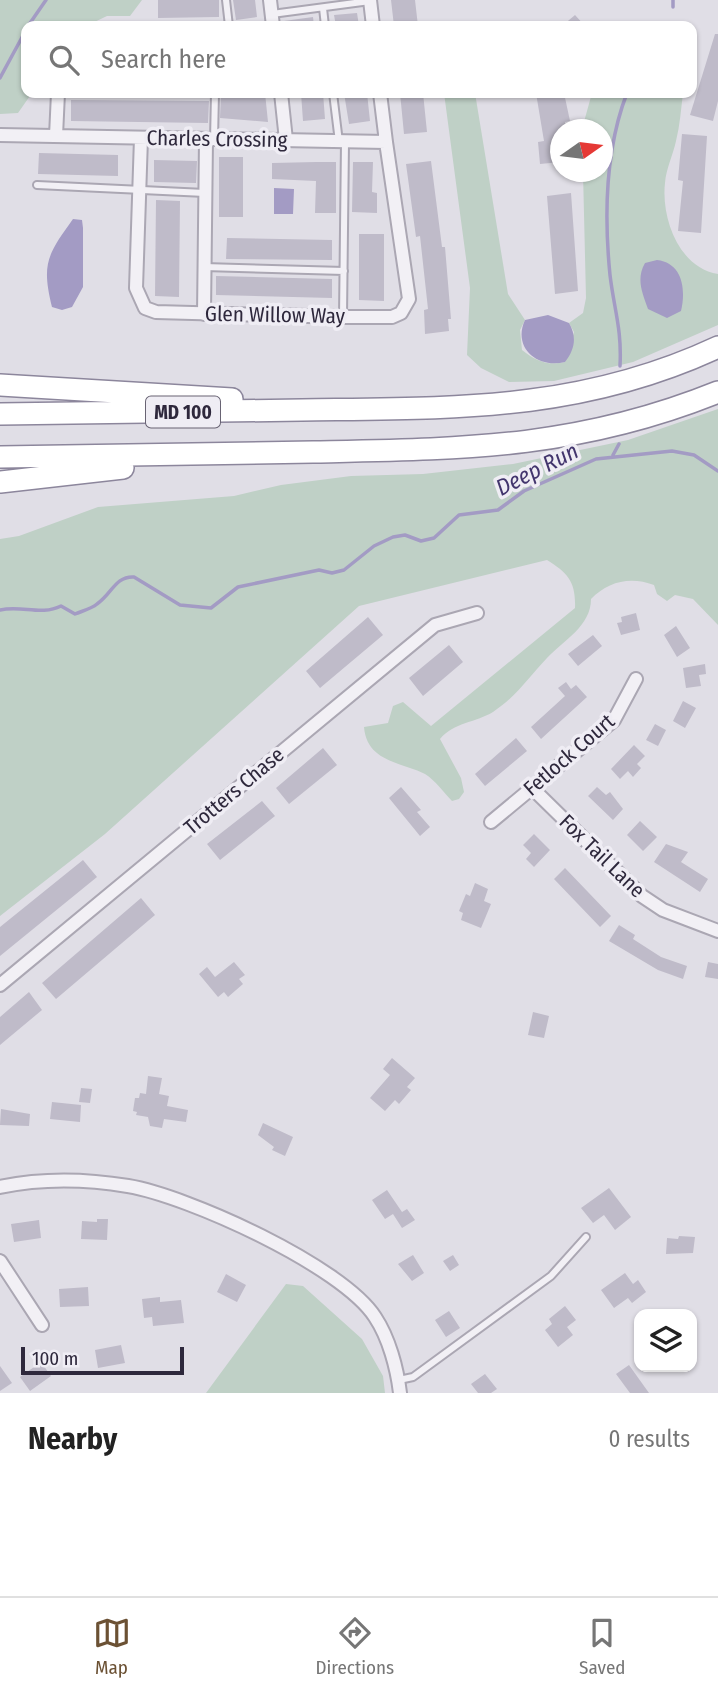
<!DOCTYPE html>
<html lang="en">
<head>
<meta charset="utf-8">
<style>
  :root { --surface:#fff; --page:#f6f6f6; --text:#222; --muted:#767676; --line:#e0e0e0; --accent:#6b5134 }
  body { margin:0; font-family:"Fira Sans Condensed",sans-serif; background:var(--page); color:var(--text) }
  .controls { position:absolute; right:21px; bottom:21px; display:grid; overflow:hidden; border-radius:14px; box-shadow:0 2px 5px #0004 }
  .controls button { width:63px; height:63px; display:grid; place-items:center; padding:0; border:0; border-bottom:2px solid var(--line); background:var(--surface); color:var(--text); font:35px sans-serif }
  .compass { position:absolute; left:550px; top:119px; width:63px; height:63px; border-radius:50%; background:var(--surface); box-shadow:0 2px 5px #0004; rotate:76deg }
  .scale { position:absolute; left:21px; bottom:18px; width:163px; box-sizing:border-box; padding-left:7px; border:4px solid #2e283c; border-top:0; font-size:19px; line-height:24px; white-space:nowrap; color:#2e283c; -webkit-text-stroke:5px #efedf4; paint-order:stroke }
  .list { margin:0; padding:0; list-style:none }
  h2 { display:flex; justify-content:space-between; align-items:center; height:91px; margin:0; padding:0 28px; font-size:30px }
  h2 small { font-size:23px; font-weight:400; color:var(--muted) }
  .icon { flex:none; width:38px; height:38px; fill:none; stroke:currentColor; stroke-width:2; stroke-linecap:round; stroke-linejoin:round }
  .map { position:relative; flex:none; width:718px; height:1393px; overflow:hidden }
  .search { position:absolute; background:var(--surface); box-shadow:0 2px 5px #0004; left:21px; right:21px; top:21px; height:77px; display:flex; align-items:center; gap:18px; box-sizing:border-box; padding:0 24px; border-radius:14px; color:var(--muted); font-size:26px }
  .sheet { height:203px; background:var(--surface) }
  nav { display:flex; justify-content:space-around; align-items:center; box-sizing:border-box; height:98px; border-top:2px solid var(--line); background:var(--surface); font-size:19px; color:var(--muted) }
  nav a { display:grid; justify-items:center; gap:4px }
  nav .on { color:var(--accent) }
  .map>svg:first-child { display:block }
  .green { fill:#bfd0c6 }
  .water { fill:#a39bc4 }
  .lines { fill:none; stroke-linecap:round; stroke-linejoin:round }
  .stream { stroke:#a39bc4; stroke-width:3.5 }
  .building { fill:#bfbbc9 }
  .lane-casing { stroke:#aba7b3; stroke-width:10 }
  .street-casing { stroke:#aba7b3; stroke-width:16 }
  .highway-casing { stroke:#8c869c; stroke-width:24 }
  .lane { stroke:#f2f0f5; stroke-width:6 }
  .street { stroke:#f2f0f5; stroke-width:12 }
  .highway { stroke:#fff; stroke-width:21 }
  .labels { text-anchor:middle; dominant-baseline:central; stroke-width:7; stroke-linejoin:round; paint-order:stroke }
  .shield { fill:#efedf4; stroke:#686373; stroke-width:2 }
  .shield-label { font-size:19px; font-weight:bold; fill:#2e283c }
  .street-label { font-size:21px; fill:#2e283c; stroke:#efedf4 }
  .water-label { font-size:23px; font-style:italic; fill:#42356d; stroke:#efedf4 }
</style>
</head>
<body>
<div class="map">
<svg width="718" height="1393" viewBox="0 0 718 1393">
  <rect width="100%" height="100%" fill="#e0dee6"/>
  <path class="green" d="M0 0H142L130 16H107L86 26H26V93H32L18 113 0 114Z
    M444 93H475L508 294 525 320 520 330 522 350C536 361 547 366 565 362L574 332 569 323 583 313 586 298 583 172H602V130L582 129 592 93H683C681 109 680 125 676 141 673 155 666 169 665 183 661 218 679 268 718 274V325L633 362 554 381 509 382 481 368 467 355 470 288Z
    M718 409V625L693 599 675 595 667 601 657 594 654 585C631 576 608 581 591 599 591 626 564 640 547 658 528 678 517 696 493 712 475 723 454 722 440 739L461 778 464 792 459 799 452 801C444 793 435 780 425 774 401 762 367 762 364 727L388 723 393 706 403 702 431 726 575 608C576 582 568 573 547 560L359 606 105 834 0 916V539L19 536 98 507 234 496 281 485 351 476 423 474 513 464 628 440Z
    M286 1284 303 1286 362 1339 383 1376 385 1393H206Z"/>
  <path class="water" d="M274 188 294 189 293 214H274Z
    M73 219 82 220 83 228V287L72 307 62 310 52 307C41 263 48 254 73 219Z
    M657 260C683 263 686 290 681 311L667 318 648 309C642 292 636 279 645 263Z
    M548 315 569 323C577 337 575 349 565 362 538 369 512 348 525 320Z"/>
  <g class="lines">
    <path class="stream" d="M673 7V0
      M28 26 46 0
      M0 78 26 30
      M620 366C622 329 614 309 610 275 604 215 605 150 627 93
      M613 455 619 444
      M0 610C22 605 41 616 61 606L75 614C82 611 91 609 97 604 112 594 115 576 134 577L180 605 211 608 238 587 319 570 332 573 344 570 374 546 393 537 405 535 421 541 434 538 459 515 498 510 524 491 596 459 672 451 694 455 718 471"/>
  </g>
  <path class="building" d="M158 0H219V17L158 18Z
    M233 0H255L257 17 236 20Z
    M391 0H415L418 26H394Z
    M357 13 359 26H336L334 15Z
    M575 15 585 26H562Z
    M313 17 314 26H284V21Z
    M715 34H718V101L713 121 690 115Z
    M221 93H265L268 122 220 118Z
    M301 93H323L325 119 303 121Z
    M344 93H367L370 121 349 124Z
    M400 93H423L427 132 404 134Z
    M536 93H564L570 121 565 122 566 130H561V162L540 164 538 142 544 141Z
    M71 100 209 101 208 123 71 121Z
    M682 134 707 136 701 233 678 231 683 181 678 180Z
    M39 153 118 155V176L38 174Z
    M219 157H243V217H219Z
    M154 160 197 161 196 183 154 182Z
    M431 161 442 247H445L451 319H448L449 331 425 334 424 310 428 309 420 236 416 237 406 164Z
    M316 162H336V213H315L316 181 272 179V163Z
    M353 162H373L372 192 377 193V213L352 212Z
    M571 193 578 291 555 294 547 196Z
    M156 200 180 201 179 297 155 296Z
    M359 234H384V301L359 300Z
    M227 238 332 240V260L226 259Z
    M216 276 332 279V298L216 295Z
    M636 613 640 630 621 635 617 623 622 622 621 617Z
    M368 617 383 635 320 688 306 671Z
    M676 626 690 648 677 657 664 635Z
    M593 635 602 646 578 666 568 654Z
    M449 645 463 662 423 696 409 678Z
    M705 664 706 674 699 675 701 686 686 688 683 668Z
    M566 682 571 689 576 685 587 697 541 739 531 727 565 696 558 688Z
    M683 701 696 708 685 728 673 721Z
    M655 724 666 730 658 746 646 740Z
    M516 738 527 751 485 786 475 774Z
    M634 745 645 756 637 764 641 768 633 777 628 771 620 779 611 769Z
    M323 748 337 765 289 804 276 788Z
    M401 787 421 810 417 812 430 827 420 836 389 798Z
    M597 787 606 795 610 792 623 809 613 820 588 796Z
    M262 801 275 816 220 860 207 844Z
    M640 821 657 837 643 851 627 835Z
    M534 834 550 850 534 867 526 859 531 853 523 845Z
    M666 844 688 852 681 862 708 879 700 892 654 862Z
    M83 860 97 877 0 956V927Z
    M565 868 611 916 600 927 554 879Z
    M475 883 488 889 484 901 491 904 481 928 461 920 463 913 459 911 466 894 470 896Z
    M141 898 155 915 56 999 42 983Z
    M619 925 635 935 633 939 661 957 687 966 683 979 658 970 609 941Z
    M234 962 245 975 239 979 243 984 228 997 224 992 218 997 199 974 207 967 215 977Z
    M708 962 718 964V979L705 977Z
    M29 992 42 1010 0 1045V1017Z
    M533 1012 549 1016 544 1038 528 1035Z
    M392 1058 415 1078 407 1087 411 1090 399 1104 395 1100 385 1111 370 1098 390 1075 383 1069Z
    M148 1076 162 1078 159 1094 169 1096 167 1106 188 1110 186 1122 164 1119 162 1128 150 1126 148 1117 136 1115 137 1112 133 1111 135 1098H139L140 1093 146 1094Z
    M81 1088 92 1089 90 1103 79 1102Z
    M52 1102 81 1105 80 1122 50 1119Z
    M1 1109 30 1114 29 1126 0 1125Z
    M263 1123 293 1137 285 1156 272 1150 274 1147 258 1135Z
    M609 1188 631 1217 615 1230 604 1215 593 1223 581 1208Z
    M387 1190 402 1212 407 1209 415 1220 402 1228 393 1214 385 1219 372 1200Z
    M97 1219H108L107 1240 81 1239 82 1221 97 1222Z
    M39 1220 41 1238 14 1242 11 1224Z
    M679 1236 695 1237 693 1253 666 1254 667 1238 678 1239Z
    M413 1255 424 1273 412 1281 398 1264Z
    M453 1255 459 1265 450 1271 443 1261Z
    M625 1273 633 1284 638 1280 646 1292 632 1303 628 1298 614 1308 601 1290Z
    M226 1274 246 1285 237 1302 217 1292Z
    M88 1287 89 1306 60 1307 59 1289Z
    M160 1297V1302L181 1300 184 1323 153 1326 152 1317 144 1318 142 1299Z
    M565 1306 576 1320 567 1327 573 1335 558 1347 545 1330 552 1324 549 1319Z
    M449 1311 460 1328 446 1337 435 1320Z
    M121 1345 125 1363 98 1368 95 1350Z
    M41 1362 51 1376 30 1391 20 1377Z
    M629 1365 649 1393H630L616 1374Z
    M0 1366 12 1383 0 1391Z
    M485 1374 497 1389 491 1393H478L471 1384Z"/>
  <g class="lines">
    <defs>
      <path id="lane" d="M226 0 229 26
        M323 8 325 26
        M272 14 370 1
        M333 93 339 142
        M214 140 215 93
        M37 185 205 193
        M204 267 344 271
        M343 317 345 142
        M399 1380 413 1377 551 1276 586 1237"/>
      <path id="street" d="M270 0 273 26
        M370 0 373 26
        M281 93 286 140
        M0 135 386 142 380 93
        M56 136 58 93
        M141 138 136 288 145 308 156 312 343 317H392L401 313 409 299 386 142
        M204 314 206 140
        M531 787 642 896 663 910 718 931
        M491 822 614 720 636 679
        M0 985 435 625 477 613
        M0 1187C42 1178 86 1179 128 1186 188 1196 342 1266 375 1317 389 1338 397 1368 400 1393
        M0 1261 42 1325"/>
      <path id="highway" d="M0 385 232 399
        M0 414C101 413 202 412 302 410 451 408 579 412 718 347
        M0 457C104 456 208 454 313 452 461 449 577 449 718 392
        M0 482 123 468"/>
    </defs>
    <use href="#lane" class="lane-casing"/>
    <use href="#street" class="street-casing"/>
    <use href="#highway" class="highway-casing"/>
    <use href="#lane" class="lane"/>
    <use href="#street" class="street"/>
    <use href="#highway" class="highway"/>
  </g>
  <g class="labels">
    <rect class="shield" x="146" y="396.5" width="74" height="31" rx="5"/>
    <g class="shield-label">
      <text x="183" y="412">MD 100</text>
    </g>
    <g class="street-label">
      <text transform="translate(217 139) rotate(1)">Charles Crossing</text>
      <text transform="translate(275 315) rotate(1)">Glen Willow Way</text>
      <text transform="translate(569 755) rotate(-41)">Fetlock Court</text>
      <text transform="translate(234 791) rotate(-40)">Trotters Chase</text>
      <text transform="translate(602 856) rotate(44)">Fox Tail Lane</text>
    </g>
    <g class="water-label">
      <text transform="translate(537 469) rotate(-27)">Deep Run</text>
    </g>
  </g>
</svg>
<div class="controls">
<button><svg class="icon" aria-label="layers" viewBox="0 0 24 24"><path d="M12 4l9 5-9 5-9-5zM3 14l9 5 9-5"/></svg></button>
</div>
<svg class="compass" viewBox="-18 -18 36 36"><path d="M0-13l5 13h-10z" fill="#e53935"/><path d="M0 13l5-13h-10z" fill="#767676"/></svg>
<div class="scale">100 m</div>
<div class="search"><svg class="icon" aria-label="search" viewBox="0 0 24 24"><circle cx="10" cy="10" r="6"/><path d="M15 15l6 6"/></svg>Search here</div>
</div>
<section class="sheet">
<h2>Nearby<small>0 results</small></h2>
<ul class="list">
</ul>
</section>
<nav>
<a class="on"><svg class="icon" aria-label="map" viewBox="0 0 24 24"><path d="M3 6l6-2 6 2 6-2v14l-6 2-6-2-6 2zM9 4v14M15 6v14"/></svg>Map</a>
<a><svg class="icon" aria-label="directions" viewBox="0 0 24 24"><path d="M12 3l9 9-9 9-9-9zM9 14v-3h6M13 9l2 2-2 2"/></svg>Directions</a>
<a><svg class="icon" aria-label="saved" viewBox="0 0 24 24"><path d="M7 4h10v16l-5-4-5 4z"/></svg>Saved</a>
</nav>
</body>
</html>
